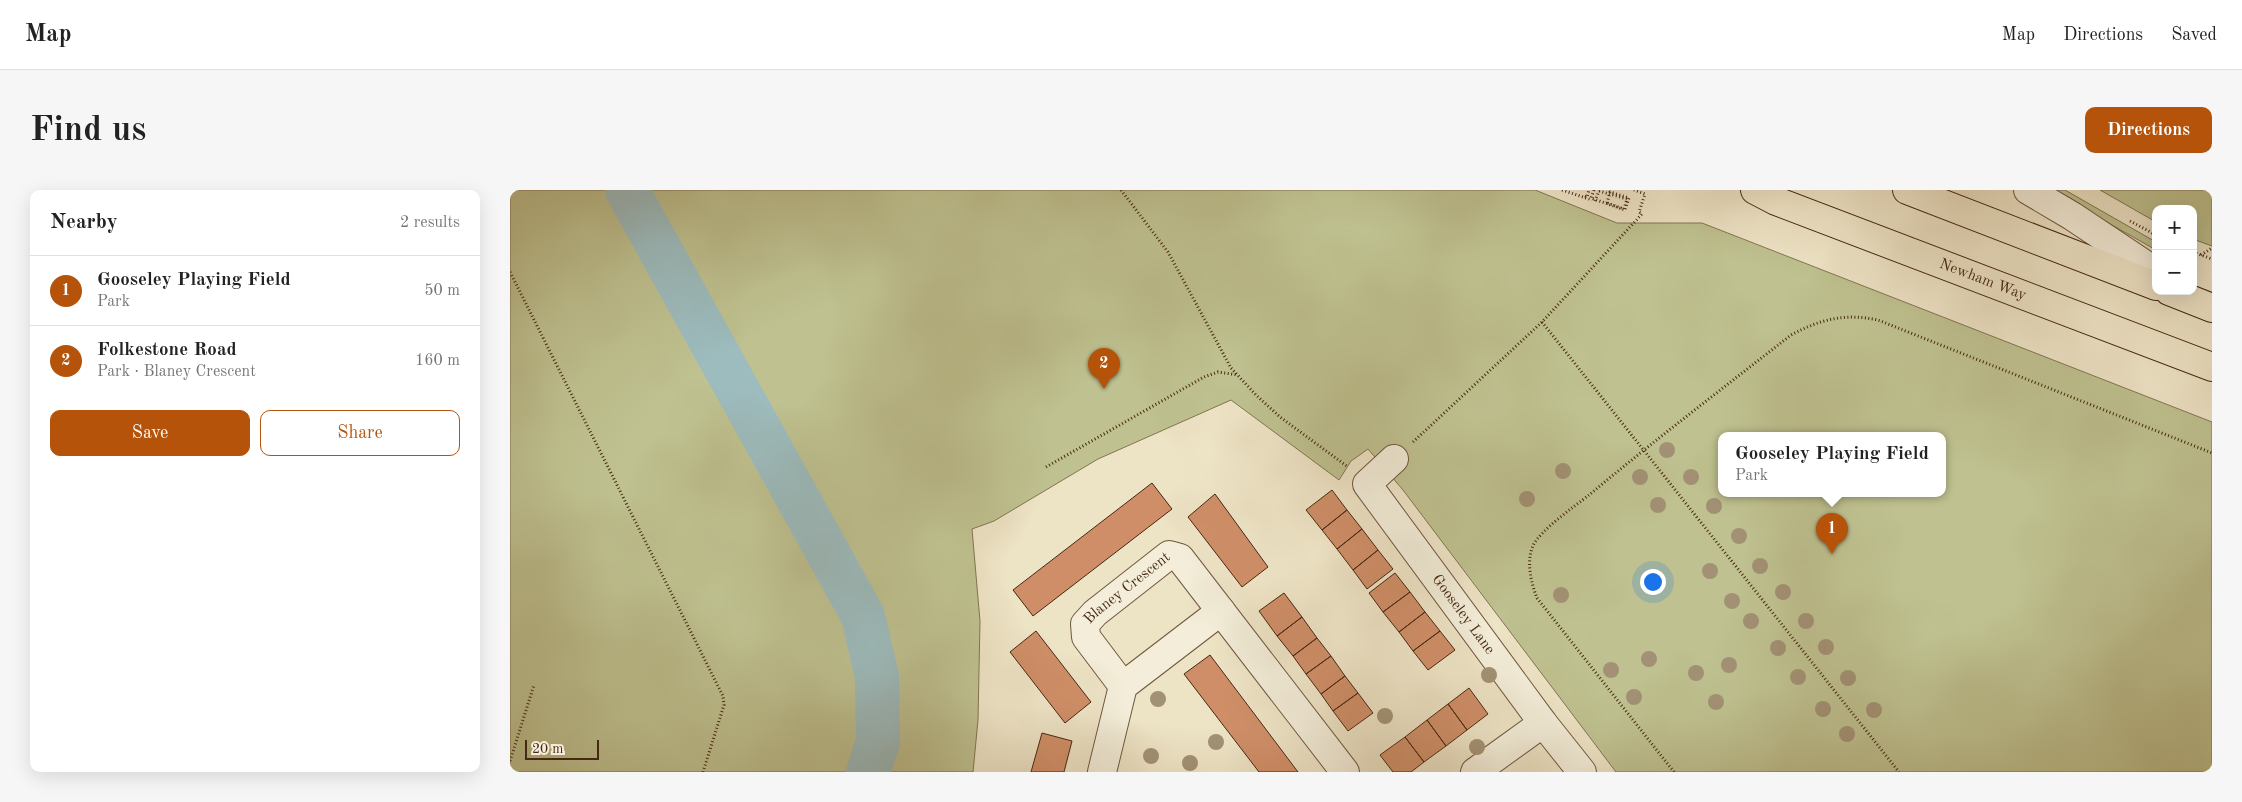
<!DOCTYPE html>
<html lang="en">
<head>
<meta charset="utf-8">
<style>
  :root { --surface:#fff; --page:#f6f6f6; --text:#222; --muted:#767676; --line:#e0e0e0; --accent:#b45309 }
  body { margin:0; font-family:"Old Standard TT",serif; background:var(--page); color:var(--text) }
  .controls { position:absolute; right:15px; top:15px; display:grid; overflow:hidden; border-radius:10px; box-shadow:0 5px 20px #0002 }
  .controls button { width:45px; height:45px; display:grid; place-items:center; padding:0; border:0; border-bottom:1px solid var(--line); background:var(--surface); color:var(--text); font:25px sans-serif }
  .scale { position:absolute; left:15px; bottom:12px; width:74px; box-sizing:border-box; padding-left:5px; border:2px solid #472813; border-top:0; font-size:14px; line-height:18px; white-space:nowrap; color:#472813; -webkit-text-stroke:4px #f3edd9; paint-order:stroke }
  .you { position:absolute; left:1142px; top:391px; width:18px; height:18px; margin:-12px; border:4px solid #fff; border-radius:50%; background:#1a73e8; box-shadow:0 0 0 8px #1a73e833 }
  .badge { display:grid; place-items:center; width:32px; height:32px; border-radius:50%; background:var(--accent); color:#fff; font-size:16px; font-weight:700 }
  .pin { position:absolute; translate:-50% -41px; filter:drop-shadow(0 1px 2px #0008) }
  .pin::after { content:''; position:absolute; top:26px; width:18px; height:15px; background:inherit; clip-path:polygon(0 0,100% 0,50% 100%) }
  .popup { position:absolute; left:1208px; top:242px; width:228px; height:65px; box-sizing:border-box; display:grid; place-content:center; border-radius:10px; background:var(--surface); filter:drop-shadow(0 1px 4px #0005); font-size:16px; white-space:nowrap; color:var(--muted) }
  .popup b { font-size:19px; color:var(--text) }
  .popup::after { content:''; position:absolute; left:50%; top:100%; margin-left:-10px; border:10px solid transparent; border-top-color:var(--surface) }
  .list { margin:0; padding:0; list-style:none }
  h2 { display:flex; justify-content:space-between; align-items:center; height:65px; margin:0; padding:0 20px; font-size:21px }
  h2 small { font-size:16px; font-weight:400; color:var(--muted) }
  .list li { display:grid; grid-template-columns:32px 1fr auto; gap:15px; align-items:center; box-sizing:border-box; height:70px; padding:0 20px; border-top:1px solid var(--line) }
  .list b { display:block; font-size:19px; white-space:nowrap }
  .list p { margin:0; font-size:16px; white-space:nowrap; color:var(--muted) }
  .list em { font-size:16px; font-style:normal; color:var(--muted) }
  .actions { display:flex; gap:10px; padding:15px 20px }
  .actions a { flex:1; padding:11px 0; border:1px solid var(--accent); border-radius:10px; text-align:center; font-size:18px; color:var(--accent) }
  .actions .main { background:var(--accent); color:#fff }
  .map { position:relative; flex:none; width:1702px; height:582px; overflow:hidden; border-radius:10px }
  header { display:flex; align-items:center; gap:30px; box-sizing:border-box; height:70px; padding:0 25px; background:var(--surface); border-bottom:1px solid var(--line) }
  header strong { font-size:24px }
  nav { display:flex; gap:28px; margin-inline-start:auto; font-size:18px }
  .intro { display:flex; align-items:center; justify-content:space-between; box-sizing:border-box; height:120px; padding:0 30px }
  h1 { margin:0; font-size:35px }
  .button { padding:12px 22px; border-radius:10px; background:var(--accent); color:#fff; font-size:18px; font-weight:700 }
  main { display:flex; gap:30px; padding:0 30px }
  aside { flex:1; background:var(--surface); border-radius:10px; box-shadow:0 5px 20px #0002 }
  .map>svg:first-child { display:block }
  .green { fill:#bfc190; stroke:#837452; fill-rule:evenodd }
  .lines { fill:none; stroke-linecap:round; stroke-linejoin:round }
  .river { stroke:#9dbcbe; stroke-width:44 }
  .building { fill:#cf8e67; stroke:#472813 }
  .minor-casing { stroke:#705740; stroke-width:30 }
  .highway-casing { stroke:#472813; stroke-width:30 }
  .path { stroke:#472813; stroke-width:3; stroke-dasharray:1 2.5; stroke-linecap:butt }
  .minor { stroke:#f3edd9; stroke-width:28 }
  .highway { stroke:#ede3c5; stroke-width:28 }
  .path-bridge { stroke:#472813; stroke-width:3; stroke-dasharray:1 2.5; stroke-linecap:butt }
  .tree { fill:#a29174 }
  .labels { text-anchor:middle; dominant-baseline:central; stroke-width:5; stroke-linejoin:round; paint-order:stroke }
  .street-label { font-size:15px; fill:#472813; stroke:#f3edd9 }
</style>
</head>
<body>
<header>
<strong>Map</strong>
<nav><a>Map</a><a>Directions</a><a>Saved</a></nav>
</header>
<div class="intro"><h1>Find us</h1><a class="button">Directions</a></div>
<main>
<aside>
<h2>Nearby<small>2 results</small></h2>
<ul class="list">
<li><span class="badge">1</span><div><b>Gooseley Playing Field</b><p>Park</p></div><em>50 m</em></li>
<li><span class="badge">2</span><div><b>Folkestone Road</b><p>Park · Blaney Crescent</p></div><em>160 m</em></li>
</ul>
<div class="actions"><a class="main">Save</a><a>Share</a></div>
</aside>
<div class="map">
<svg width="1702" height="582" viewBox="0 0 1702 582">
  <rect width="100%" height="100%" fill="#ede3c5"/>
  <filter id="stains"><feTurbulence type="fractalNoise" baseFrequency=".004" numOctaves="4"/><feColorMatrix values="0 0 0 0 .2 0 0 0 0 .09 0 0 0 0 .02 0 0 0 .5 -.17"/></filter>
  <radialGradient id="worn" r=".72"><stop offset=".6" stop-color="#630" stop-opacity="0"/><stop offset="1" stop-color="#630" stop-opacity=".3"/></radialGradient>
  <path class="green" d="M0 0H1025L1107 33H1192L1702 232V582H1106L893 300 858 259 841 271 829 290 721 210 588 269 484 331 462 339 470 431 468 530 463 582H0ZM1212 245H1432V303H1212Z
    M1540 0H1555L1646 52V60Z
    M1590 0H1702V56L1683 49V19H1646V32Z"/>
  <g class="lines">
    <path class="river" d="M117 0 353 426 367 487 368 552 358 582"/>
  </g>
  <path class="building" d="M642 293 662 319 523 426 503 400Z
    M822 300 837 320 812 340 796 320Z
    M705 304 758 377 732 397 678 327Z
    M837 320 852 339 827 359 812 340Z
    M852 339 868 360 843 380 827 359Z
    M868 360 883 379 857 399 843 380Z
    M885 383 900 402 873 422 859 403Z
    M900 402 915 422 889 442 873 422Z
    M774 403 792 427 767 446 749 421Z
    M915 422 930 441 903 461 889 442Z
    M792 427 807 448 783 466 767 446Z
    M526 441 581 512 555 533 500 462Z
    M930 441 945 460 918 480 903 461Z
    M807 448 821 466 796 484 783 466Z
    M700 465 788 582H749L674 484Z
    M821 466 835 486 811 504 796 484Z
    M835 486 848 503 823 521 811 504Z
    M959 498 978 524 957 540 938 514Z
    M848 503 863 523 838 541 823 521Z
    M938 514 957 540 936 556 917 530Z
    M917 530 936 556 914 572 895 547Z
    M532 543 562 551 554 582H521Z
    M895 547 914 572 901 582H883L870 565Z"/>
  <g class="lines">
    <defs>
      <g id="minor">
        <path d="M1518 0 1562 26 1646 82"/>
        <path id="s1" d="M884 269 857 294 1033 533 1072 582"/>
        <path id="s2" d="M613 496 576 447 575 434 585 423 659 365 670 368 835 582"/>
        <path d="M592 582 613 496 711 421"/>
        <path d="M965 582 1033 533"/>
      </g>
      <g id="highway">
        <path id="s3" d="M1245 0 1266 11 1702 177"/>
        <path d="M1397 0 1646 96"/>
        <path d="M1659 101 1702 118"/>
      </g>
    </defs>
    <use href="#minor" class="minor-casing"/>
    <use href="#highway" class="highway-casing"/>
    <path class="path" d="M611 0 658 62 721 178 746 205 770 227 838 277
      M1052 0 1082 10
      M1084 0 1081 8 1115 20 1119 8 1100 2 1097 13
      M1075 6 1077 7 1079 0
      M1620 31 1646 45
      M1683 62 1702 69
      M1691 65 1702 58
      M0 82 213 506 214 515 193 582
      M1032 132 1389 582
      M903 252 1032 132 1132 24 1129 22 1135 4 1124 0
      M536 277 694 187 708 182 728 185
      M0 571 24 495
      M1164 582 1027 408C1021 393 1016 371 1023 356 1029 341 1065 316 1079 305 1145 250 1213 198 1281 145 1311 129 1335 123 1368 130L1702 263"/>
    <use href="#minor" class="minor"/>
    <use href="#highway" class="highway"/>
    <path class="path-bridge" d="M1089 1 1117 9 1114 19 1097 13
      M1085 11 1089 1"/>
  </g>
  <g class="tree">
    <circle cx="1157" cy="260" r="8"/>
    <circle cx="1053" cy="281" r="8"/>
    <circle cx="1130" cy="287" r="8"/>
    <circle cx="1181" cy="287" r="8"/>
    <circle cx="1017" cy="309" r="8"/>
    <circle cx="1148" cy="315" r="8"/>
    <circle cx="1204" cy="316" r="8"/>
    <circle cx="1229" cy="346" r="8"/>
    <circle cx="1250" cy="376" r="8"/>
    <circle cx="1200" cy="381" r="8"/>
    <circle cx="1273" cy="402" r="8"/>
    <circle cx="1051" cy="405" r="8"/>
    <circle cx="1222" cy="411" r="8"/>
    <circle cx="1241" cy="431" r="8"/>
    <circle cx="1296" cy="431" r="8"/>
    <circle cx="1316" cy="457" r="8"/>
    <circle cx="1268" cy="458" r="8"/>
    <circle cx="1139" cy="469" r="8"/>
    <circle cx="1219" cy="475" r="8"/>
    <circle cx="1101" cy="480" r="8"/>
    <circle cx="1186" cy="483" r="8"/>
    <circle cx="979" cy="485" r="8"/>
    <circle cx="1288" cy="487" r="8"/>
    <circle cx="1338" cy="488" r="8"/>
    <circle cx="1124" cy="507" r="8"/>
    <circle cx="648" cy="509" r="8"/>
    <circle cx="1206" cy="512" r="8"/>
    <circle cx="1313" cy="519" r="8"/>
    <circle cx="1364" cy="520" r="8"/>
    <circle cx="875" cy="526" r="8"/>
    <circle cx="1337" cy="544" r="8"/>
    <circle cx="706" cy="552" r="8"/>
    <circle cx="967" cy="557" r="8"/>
    <circle cx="641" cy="566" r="8"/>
    <circle cx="680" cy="573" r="8"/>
  </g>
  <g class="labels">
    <g class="street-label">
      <text stroke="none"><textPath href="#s3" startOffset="245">Newham Way</textPath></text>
      <text stroke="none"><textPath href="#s2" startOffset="130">Blaney Crescent</textPath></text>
      <text stroke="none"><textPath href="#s1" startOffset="199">Gooseley Lane</textPath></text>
    </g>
  </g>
  <rect width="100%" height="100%" filter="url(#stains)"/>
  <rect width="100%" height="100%" fill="url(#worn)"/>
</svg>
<div class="controls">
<button>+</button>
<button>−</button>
</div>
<div class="scale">20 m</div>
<div class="you"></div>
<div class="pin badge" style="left:1322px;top:364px">1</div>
<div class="popup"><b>Gooseley Playing Field</b>Park</div>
<div class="pin badge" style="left:594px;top:199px">2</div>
</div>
</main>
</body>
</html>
